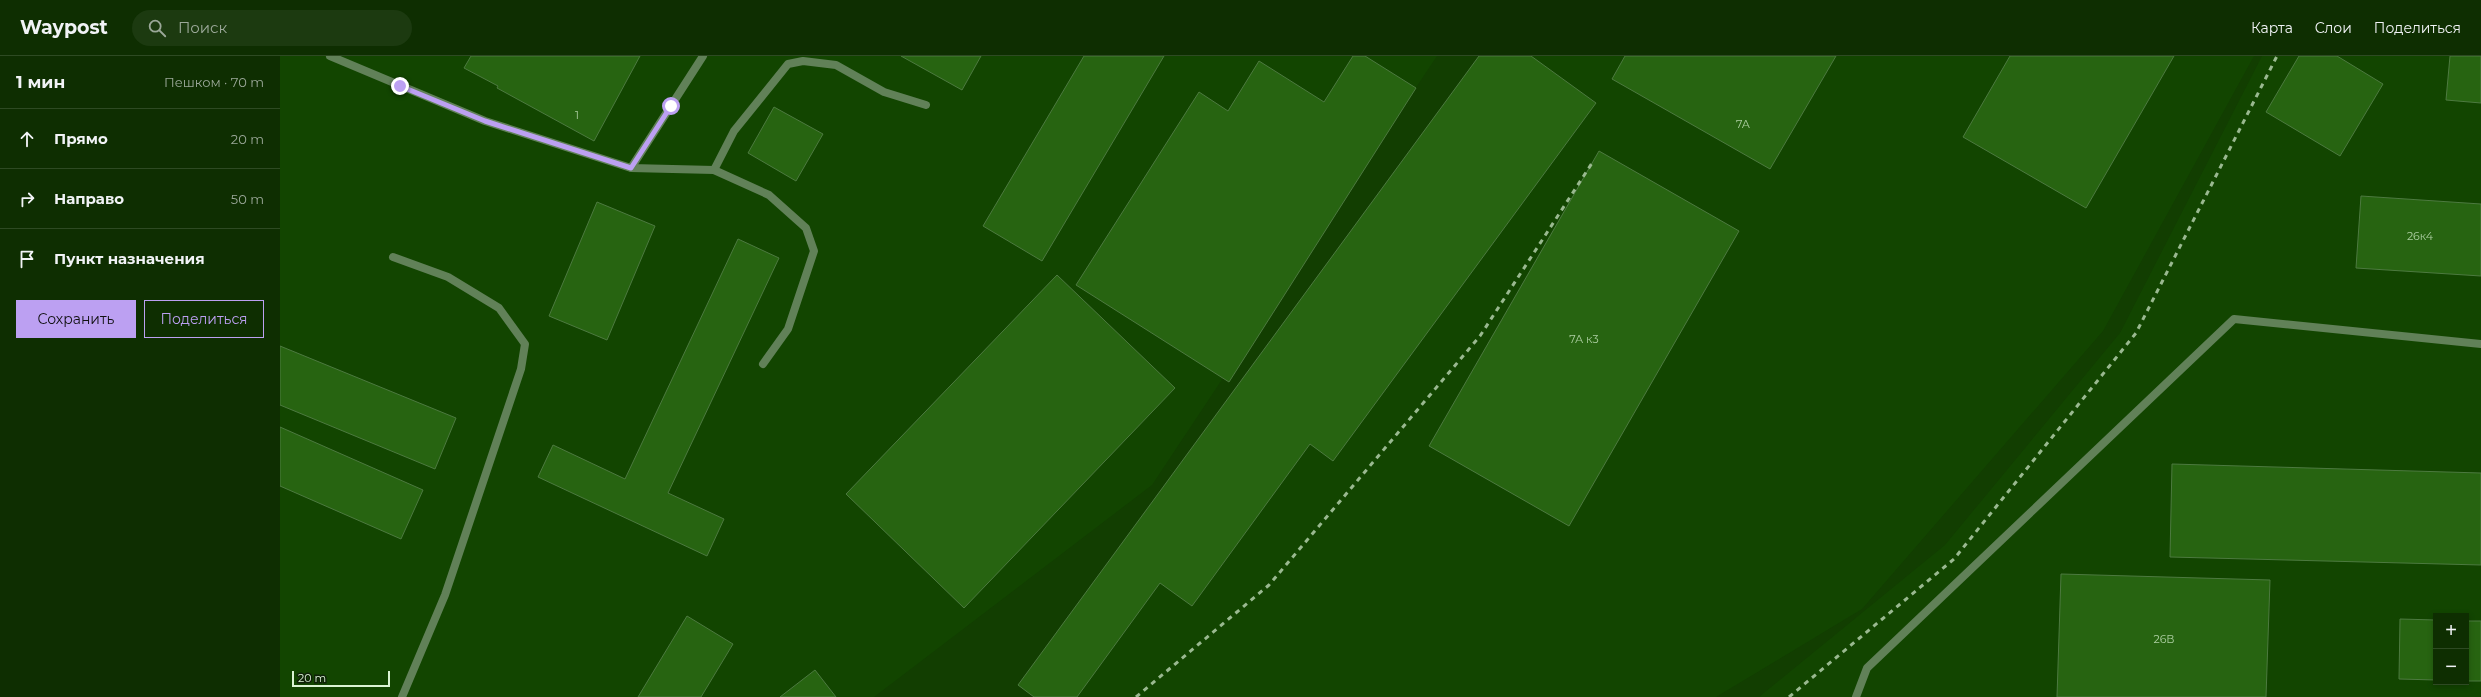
<!DOCTYPE html>
<html lang="ru">
<head>
<meta charset="utf-8">
<style>
  :root { --surface:#0e2e01; --page:#1c3a10; --text:#f1f3f6; --muted:#9ba899; --line:#2e4a23; --accent:#bca0f2 }
  body { margin:0; font-family:Montserrat,sans-serif; background:var(--page); color:var(--text) }
  .controls { position:absolute; right:12px; bottom:12px; display:grid; overflow:hidden; border-radius:0px; box-shadow:0 2px 6px #0003 }
  .controls button { width:36px; height:36px; display:grid; place-items:center; padding:0; border:0; border-bottom:1px solid var(--line); background:var(--surface); color:var(--text); font:20px sans-serif }
  .scale { position:absolute; left:12px; bottom:10px; width:98px; box-sizing:border-box; padding-left:4px; border:2px solid #daf3d3; border-top:0; font-size:11px; line-height:14px; white-space:nowrap; color:#daf3d3; -webkit-text-stroke:3px #0e2008; paint-order:stroke }
  .stop { position:absolute; width:12px; height:12px; margin:-9px; border:3px solid #bca0f2; border-radius:50%; background:#fff }
  .stop.end { background:#bca0f2; border-color:#fff; box-shadow:0 1px 4px #0008 }
  .list { margin:0; padding:0; list-style:none }
  h2 { display:flex; justify-content:space-between; align-items:center; height:52px; margin:0; padding:0 16px; font-size:17px }
  h2 small { font-size:13px; font-weight:400; color:var(--muted) }
  .list li { display:grid; grid-template-columns:26px 1fr auto; gap:12px; align-items:center; box-sizing:border-box; height:60px; padding:0 16px; border-top:1px solid var(--line) }
  .list b { display:block; font-size:15px; white-space:nowrap }
  .list em { font-size:13px; font-style:normal; color:var(--muted) }
  .actions { display:flex; gap:8px; padding:12px 16px }
  .actions a { flex:1; padding:9px 0; border:1px solid var(--accent); border-radius:0px; text-align:center; font-size:14px; color:var(--accent) }
  .actions .main { background:var(--accent); color:#111 }
  .icon { flex:none; width:22px; height:22px; fill:none; stroke:currentColor; stroke-width:2; stroke-linecap:round; stroke-linejoin:round }
  .map { position:relative; flex:none; width:2201px; height:641px; overflow:hidden }
  header { display:flex; align-items:center; gap:24px; box-sizing:border-box; height:56px; padding:0 20px; background:var(--surface); border-bottom:1px solid var(--line) }
  header strong { font-size:19px }
  nav { display:flex; gap:22px; margin-inline-start:auto; font-size:14px }
  .search { width:280px; height:36px; background:var(--page); display:flex; align-items:center; gap:10px; box-sizing:border-box; padding:0 14px; border-radius:22px; color:var(--muted); font-size:15px }
  main { display:flex }
  aside { flex:1; background:var(--surface) }
  .map>svg:first-child { display:block }
  .built { fill:#124500; fill-rule:evenodd }
  .building { fill:#276411; stroke:#4d7a40 }
  .lines { fill:none; stroke-linecap:round; stroke-linejoin:round }
  .lane { stroke:#618158; stroke-width:8 }
  .rail { stroke:#9ab990; stroke-width:3; stroke-dasharray:5 5; stroke-linecap:butt }
  .route { stroke:#bca0f2; stroke-width:5 }
  .labels { text-anchor:middle; dominant-baseline:central; stroke-width:3; stroke-linejoin:round; paint-order:stroke }
  .number-label { font-size:11px; fill:#adcfa2 }
</style>
</head>
<body>
<header>
<strong>Waypost</strong>
<div class="search"><svg class="icon" aria-label="search" viewBox="0 0 24 24"><circle cx="10" cy="10" r="6"/><path d="M15 15l6 6"/></svg>Поиск</div>
<nav><a>Карта</a><a>Слои</a><a>Поделиться</a></nav>
</header>
<main>
<aside>
<h2>1 мин<small>Пешком · 70 m</small></h2>
<ul class="list">
<li><svg class="icon" aria-label="ahead" viewBox="0 0 24 24"><path d="M12 20V5M6 11l6-6 6 6"/></svg><div><b>Прямо</b></div><em>20 m</em></li>
<li><svg class="icon" aria-label="right" viewBox="0 0 24 24"><path d="M7 20v-9h11M14 6l5 5-5 5"/></svg><div><b>Направо</b></div><em>50 m</em></li>
<li><svg class="icon" aria-label="arrive" viewBox="0 0 24 24"><path d="M6 21V4h12l-3 4 3 4H6"/></svg><div><b>Пункт назначения</b></div></li>
</ul>
<div class="actions"><a class="main">Сохранить</a><a>Поделиться</a></div>
</aside>
<div class="map">
<svg width="2201" height="641" viewBox="0 0 2201 641">
  <rect width="100%" height="100%" fill="#123e01"/>
  <path class="built" d="M0 0H1157L872 429 594 641H0Z
    M1221 0H1974L1823 275 1582 553 1436 641H766Z
    M1982 0H2201V641H1479L1665 489 1840 277ZM2156 560H2186V626H2156Z"/>
  <path class="building" d="M191 0H360L314 85 217 32 218 30 184 12Z
    M621 0H701L682 34Z
    M804 0H884L762 205 703 170Z
    M1073 0H1085L1136 32 949 326 796 229 919 36 948 55 979 5 1044 46Z
    M1199 0H1251L1316 47 1053 405 1030 388 912 550 880 527 797 641H754L738 629Z
    M1345 0H1556L1490 113 1332 23Z
    M1730 0H1894L1806 152 1683 81Z
    M2019 0H2057L2103 28 2060 100 1986 56Z
    M2170 0H2201V47L2166 44Z
    M494 51 543 78 516 125 468 97Z
    M1319 95 1459 175 1289 470 1149 390Z
    M2081 140 2201 148V220L2076 212Z
    M317 146 375 170 327 284 269 260Z
    M458 183 499 202 388 437 444 463 427 500 258 421 273 389 345 423Z
    M777 219 895 332 684 552 566 438Z
    M0 290 176 362 155 413 0 349Z
    M0 371 143 434 121 483 0 430Z
    M1892 408 2201 417V509L1890 501Z
    M1781 518 1990 524 1986 641H1777Z
    M407 560 453 588 421 641H358Z
    M2120 563 2156 564V624L2119 623Z
    M2186 565H2201V625H2186Z
    M535 614 556 641H500Z"/>
  <g class="lines">
    <path class="lane" d="M50 0 205 65 351 112 423 0
      M351 112 434 114 454 75 508 8 523 5 556 9 604 36 646 49
      M434 114 489 139 526 172 534 195 508 273 483 308
      M113 201 168 221 219 252 245 288 241 313 165 539 122 641
      M1576 641 1587 612 1954 263 2201 288"/>
    <path class="rail" d="M856 641 989 529 1200 280 1314 104
      M1509 641 1674 503 1856 277 1997 0"/>
  </g>
  <g class="lines">
    <path class="route" d="M120 30 205 65 351 112 391 50"/>
  </g>
  <g class="labels">
    <g class="number-label">
      <text x="297" y="59">1</text>
      <text x="1463" y="68">7А</text>
      <text x="2140" y="180">26к4</text>
      <text x="1304" y="283">7А к3</text>
      <text x="1884" y="583">26В</text>
    </g>
  </g>
</svg>
<div class="controls">
<button>+</button>
<button>−</button>
</div>
<div class="scale">20 m</div>
<div class="stop" style="left:391px;top:50px"></div>
<div class="stop end" style="left:120px;top:30px"></div>
</div>
</main>
</body>
</html>
